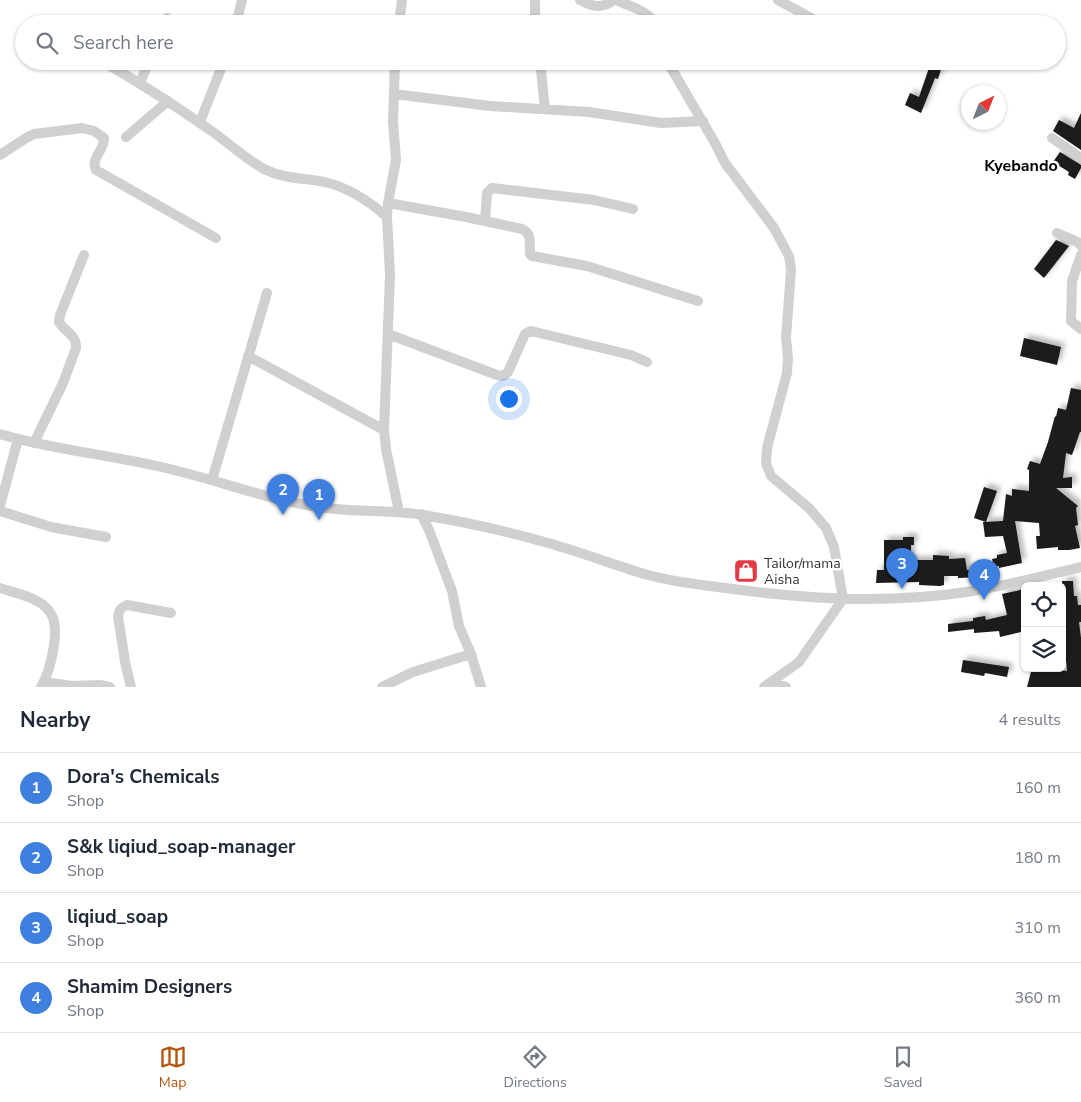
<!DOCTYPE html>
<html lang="en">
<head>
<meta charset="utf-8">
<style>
  :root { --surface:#fff; --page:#f2f2f3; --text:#1f2937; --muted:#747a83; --line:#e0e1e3; --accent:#b45309 }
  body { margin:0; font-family:"Nunito Sans",sans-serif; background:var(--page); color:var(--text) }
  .controls { position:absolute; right:15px; bottom:15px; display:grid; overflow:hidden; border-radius:8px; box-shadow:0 1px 4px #0004 }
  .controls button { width:45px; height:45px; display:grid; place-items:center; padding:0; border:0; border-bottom:1px solid var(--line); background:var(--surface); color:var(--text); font:25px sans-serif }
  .compass { position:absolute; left:961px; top:85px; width:45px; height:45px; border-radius:50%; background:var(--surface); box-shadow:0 1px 4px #0004; rotate:42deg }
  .you { position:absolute; left:508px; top:398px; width:18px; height:18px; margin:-12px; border:4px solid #fff; border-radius:50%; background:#1a73e8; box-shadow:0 0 0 8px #1a73e833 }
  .badge { display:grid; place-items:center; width:32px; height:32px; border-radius:50%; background:var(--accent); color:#fff; font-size:16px; font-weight:700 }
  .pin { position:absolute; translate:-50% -41px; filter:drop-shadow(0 1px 2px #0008) }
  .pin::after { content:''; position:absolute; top:26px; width:18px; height:15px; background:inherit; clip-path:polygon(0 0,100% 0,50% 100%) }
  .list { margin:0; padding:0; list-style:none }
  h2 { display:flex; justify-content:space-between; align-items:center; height:65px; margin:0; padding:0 20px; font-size:21px }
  h2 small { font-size:16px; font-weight:400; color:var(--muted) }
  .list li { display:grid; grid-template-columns:32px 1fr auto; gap:15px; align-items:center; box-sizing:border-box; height:70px; padding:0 20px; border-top:1px solid var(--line) }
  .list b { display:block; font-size:19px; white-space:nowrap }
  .list p { margin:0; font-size:16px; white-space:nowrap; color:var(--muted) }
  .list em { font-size:16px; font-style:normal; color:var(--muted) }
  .icon { flex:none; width:28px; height:28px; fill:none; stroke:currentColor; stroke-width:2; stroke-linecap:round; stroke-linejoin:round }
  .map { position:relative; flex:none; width:1081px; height:687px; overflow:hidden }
  .search { position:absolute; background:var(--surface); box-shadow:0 1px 4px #0004; left:15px; right:15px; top:15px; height:55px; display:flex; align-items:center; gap:12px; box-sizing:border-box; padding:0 18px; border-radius:28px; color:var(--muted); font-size:19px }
  .sheet { height:345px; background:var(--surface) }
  nav { display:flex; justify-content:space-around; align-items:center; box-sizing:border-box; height:70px; border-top:1px solid var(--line); background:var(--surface); font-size:14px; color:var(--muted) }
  nav a { display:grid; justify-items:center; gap:2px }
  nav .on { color:var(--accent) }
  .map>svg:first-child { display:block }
  .building { fill:#1a1a1a; filter:url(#shadow) }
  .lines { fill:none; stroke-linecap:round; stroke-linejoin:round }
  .minor { stroke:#d0d0d0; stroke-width:10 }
  .labels { text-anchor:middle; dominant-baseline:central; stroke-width:5; stroke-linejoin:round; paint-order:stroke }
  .poi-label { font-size:14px; fill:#333; stroke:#fff; text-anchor:start }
  .quarter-label { font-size:16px; font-weight:bold; fill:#000; stroke:#fff }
</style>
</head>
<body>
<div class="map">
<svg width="1081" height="687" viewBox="0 0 1081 687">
  <defs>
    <filter id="shadow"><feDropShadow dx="4" dy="-4" stdDeviation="2.5" flood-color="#0004"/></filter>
  </defs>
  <rect width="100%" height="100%" fill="#fff"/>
  <path class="building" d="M931 62 942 66 938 79 935 78 921 113 905 105 910 93 919 97Z
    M1081 113V150L1053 131 1059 120 1074 128Z
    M1060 152 1081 165V168L1075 179 1068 175 1069 172 1053 162Z
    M1056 240 1069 246 1044 278 1034 269Z
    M1024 338 1061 347 1057 365 1020 356Z
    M1071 388 1081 390V432H1080L1072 455 1066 453 1063 478 1072 477V488H1056L1078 506 1076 508 1078 525 1075 526 1080 548 1069 550H1058V547L1037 549 1036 536H1040L1039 523 1015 521 1022 563 999 568V566L994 567 992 559 997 558V555L1007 553 1003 536 985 537 983 522 1003 521 1006 494 1012 496V489L1029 491V470L1027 469 1030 461 1040 464 1048 442 1055 416 1056 417 1058 408 1066 410Z
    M984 487 997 491 986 522 974 518Z
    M903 537H914V545H911V560H933V555L949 556V559L965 558 967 570H981V577L958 578V576H944V585L940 586 919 585V582L876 583 877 570H884V540H903Z
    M1062 581H1073L1074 596H1077L1078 605H1081V622H1079L1081 638V687H1027L1032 668 1067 671 1065 650H1063L1062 646V626L1066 625 1064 605H1062Z
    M1025 589V631L1000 637 999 631 974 633V629L948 632V624L973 621V618L985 616 986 620 1007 615 1002 594Z
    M963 660 1009 667 1007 677 985 673 984 676 961 672Z"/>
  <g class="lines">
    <path class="minor" d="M535 0V24
      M580 0C593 7 602 9 614 0
      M617 0C630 7 648 10 655 24
      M778 0 822 24
      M165 24 167 18
      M236 24 242 0
      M399 24 402 0
      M101 61C140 82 177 107 213 132 231 145 247 160 266 170 285 179 305 178 325 182 350 188 369 201 387 217
      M395 61 393 121 396 160 388 203 387 217 390 275 384 430 386 449 399 512
      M540 61 545 109
      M667 61 715 143 725 163 774 228 789 256 791 270 786 338 788 358 787 373 767 448 766 463 771 476 809 508 826 528 834 547 843 599 799 662 764 687
      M140 83 149 61
      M394 94 490 106 589 112 661 123 703 121
      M200 122 224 61
      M126 137 168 101
      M1052 138 1081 158
      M0 155 26 138 34 134 82 128 94 131 104 138C105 150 90 158 96 170L216 238
      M388 203 466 217 522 229C533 234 529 244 530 254L532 256 587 266 698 301
      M485 221 487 193 492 188 594 200 633 209
      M1057 233 1078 242 1081 246
      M1081 255 1072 281 1071 321 1081 329
      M388 334 497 375 503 376 508 372 525 334 531 331 631 355 647 362
      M248 356 384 430
      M0 434C57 451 116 455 174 470 227 483 280 504 335 509 364 512 394 510 423 515 465 522 507 531 548 543 581 552 614 565 648 575 677 583 711 586 741 590 816 600 892 603 967 592 1006 586 1043 576 1081 567
      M34 443 63 383 76 348C77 335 65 332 59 322L60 315 84 255
      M212 480 267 293
      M0 506 18 439
      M0 511 51 527 106 537
      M421 514 429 530 452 591 459 626 471 654 481 687
      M0 588C12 592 27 595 37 601 44 604 51 612 53 618 59 635 50 672 41 687
      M772 681 786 687
      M44 682 72 686 100 685 110 687
      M131 687 125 662 118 616C119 610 121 607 127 605L171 613
      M382 687 413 672 471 654"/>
  </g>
  <defs>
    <symbol id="shop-square" viewBox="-11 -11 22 22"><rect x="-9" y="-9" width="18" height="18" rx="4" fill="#e63946" stroke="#fff"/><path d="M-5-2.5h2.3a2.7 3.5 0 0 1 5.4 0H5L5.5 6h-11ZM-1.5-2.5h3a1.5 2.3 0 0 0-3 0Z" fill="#fff"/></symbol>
  </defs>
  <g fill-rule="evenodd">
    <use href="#shop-square" x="732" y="557" width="28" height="28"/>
  </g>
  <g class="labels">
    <g class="poi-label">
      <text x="764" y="563">Tailor/mama<tspan x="764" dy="16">Aisha</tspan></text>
    </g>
    <g class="quarter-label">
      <text x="1021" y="166">Kyebando</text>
    </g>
  </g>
</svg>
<div class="controls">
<button><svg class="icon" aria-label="locate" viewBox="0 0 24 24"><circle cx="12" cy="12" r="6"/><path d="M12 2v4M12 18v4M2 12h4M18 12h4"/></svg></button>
<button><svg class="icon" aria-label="layers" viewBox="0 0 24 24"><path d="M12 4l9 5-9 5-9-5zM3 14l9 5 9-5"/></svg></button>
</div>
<svg class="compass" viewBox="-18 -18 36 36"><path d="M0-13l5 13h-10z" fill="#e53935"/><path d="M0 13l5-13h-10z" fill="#747a83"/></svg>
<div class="you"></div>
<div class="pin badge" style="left:319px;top:520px;background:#3f7fe0">1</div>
<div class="pin badge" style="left:283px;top:515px;background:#3f7fe0">2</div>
<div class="pin badge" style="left:902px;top:589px;background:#3f7fe0">3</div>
<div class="pin badge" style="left:984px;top:600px;background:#3f7fe0">4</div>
<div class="search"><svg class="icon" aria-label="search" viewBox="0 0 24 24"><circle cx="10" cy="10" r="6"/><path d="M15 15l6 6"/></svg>Search here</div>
</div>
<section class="sheet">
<h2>Nearby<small>4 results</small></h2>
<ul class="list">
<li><span class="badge" style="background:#3f7fe0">1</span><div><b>Dora's Chemicals</b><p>Shop</p></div><em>160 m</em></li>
<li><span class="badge" style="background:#3f7fe0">2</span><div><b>S&amp;k liqiud_soap-manager</b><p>Shop</p></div><em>180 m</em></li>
<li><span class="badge" style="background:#3f7fe0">3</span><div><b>liqiud_soap</b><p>Shop</p></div><em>310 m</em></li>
<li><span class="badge" style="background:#3f7fe0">4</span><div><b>Shamim Designers</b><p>Shop</p></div><em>360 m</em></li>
</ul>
</section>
<nav>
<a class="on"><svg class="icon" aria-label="map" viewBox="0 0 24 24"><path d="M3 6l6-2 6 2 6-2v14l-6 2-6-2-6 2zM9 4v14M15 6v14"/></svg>Map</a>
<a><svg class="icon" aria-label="directions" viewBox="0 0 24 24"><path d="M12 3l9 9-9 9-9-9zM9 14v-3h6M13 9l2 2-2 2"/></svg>Directions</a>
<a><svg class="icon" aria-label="saved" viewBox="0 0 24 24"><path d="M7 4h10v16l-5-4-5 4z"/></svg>Saved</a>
</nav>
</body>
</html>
